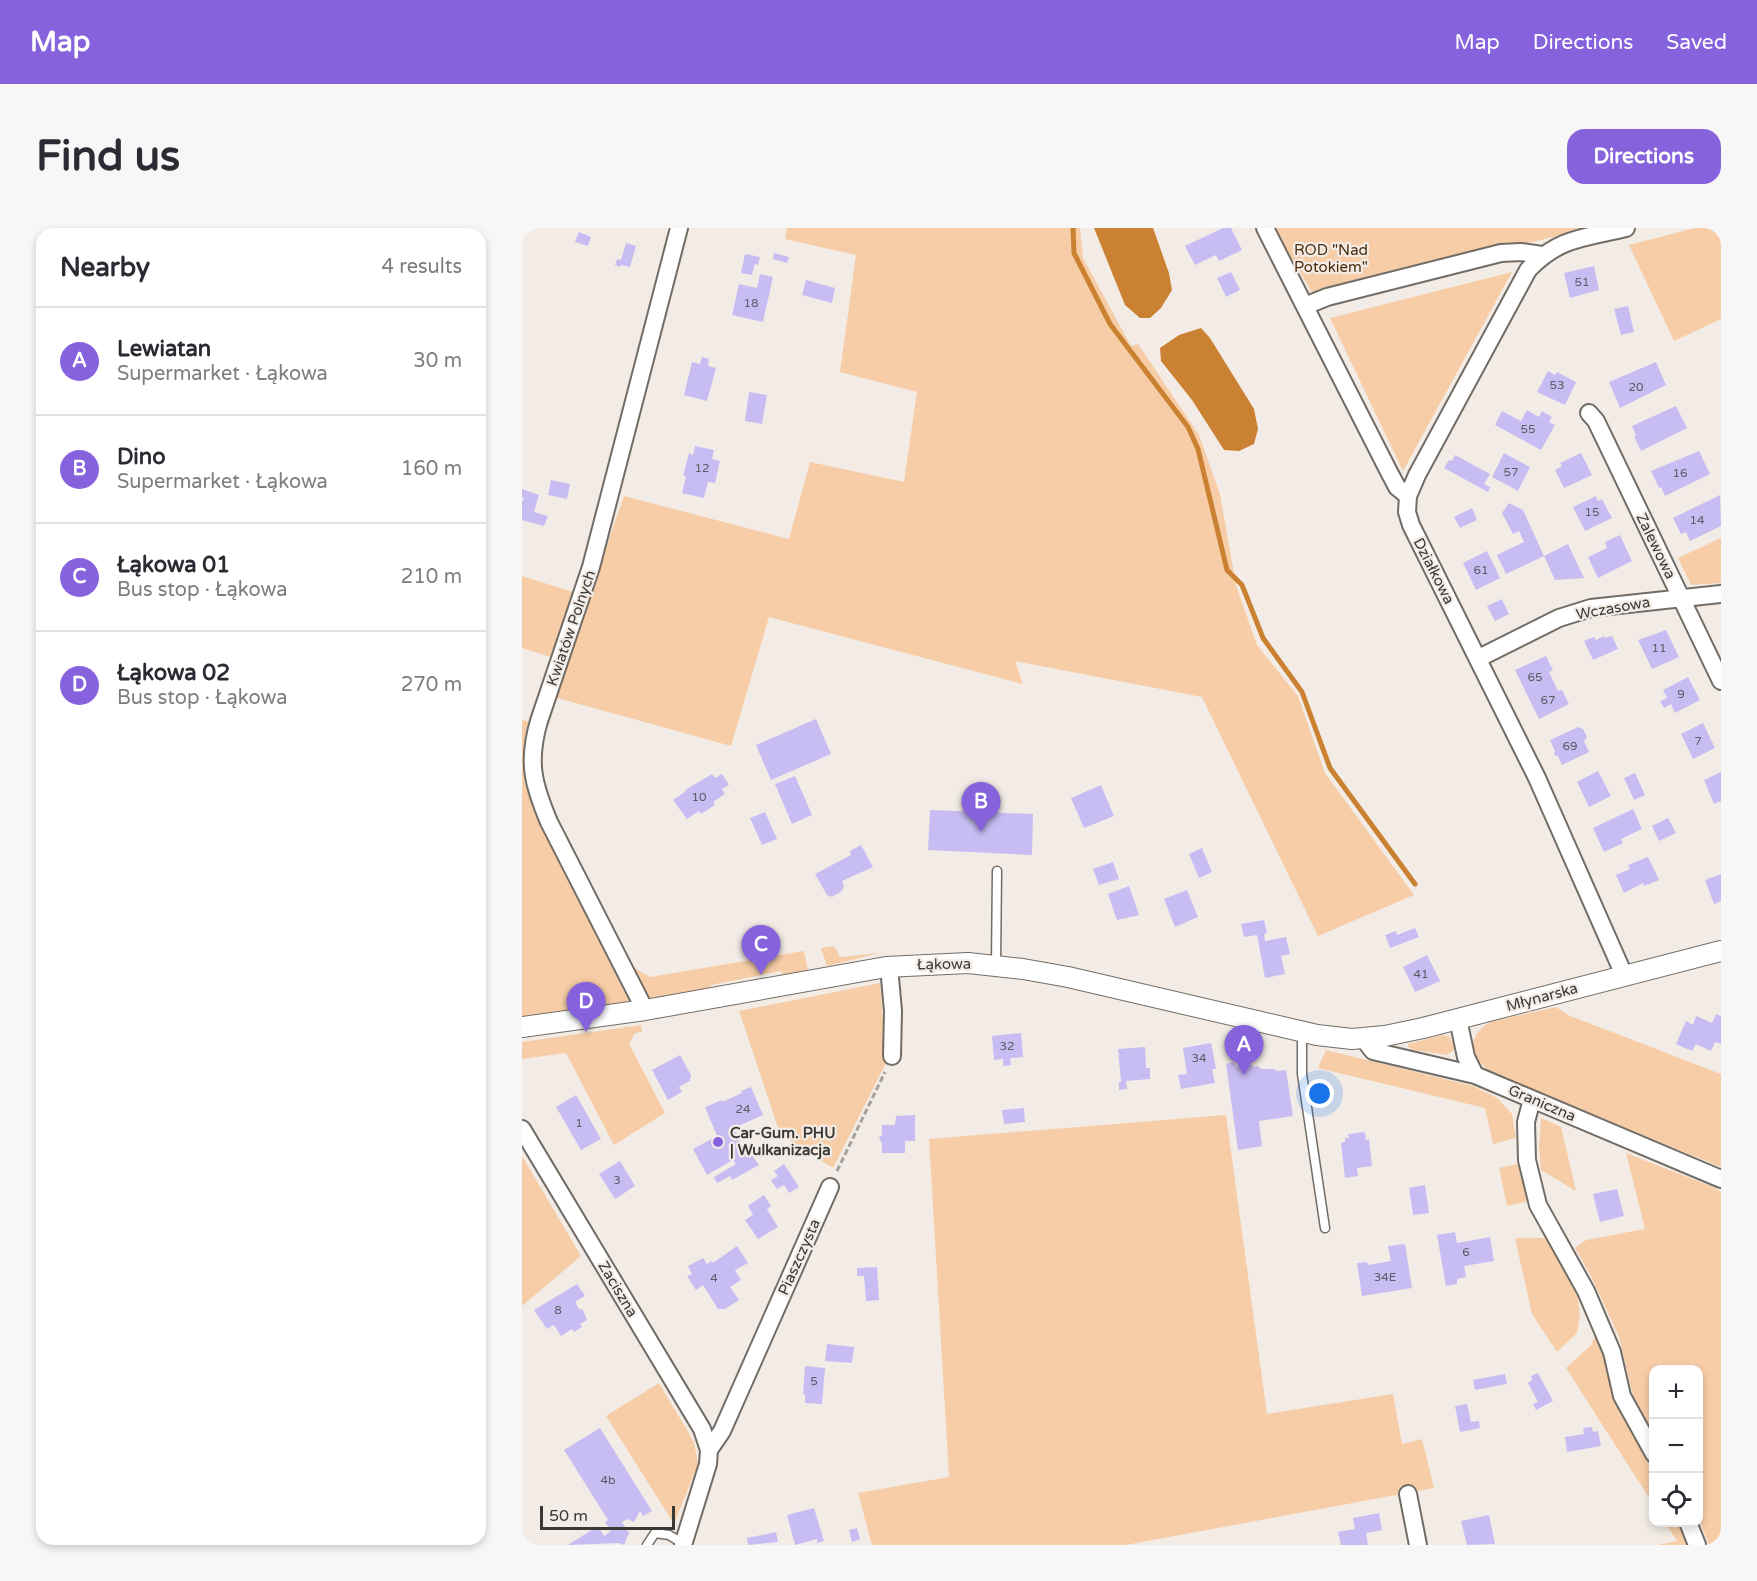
<!DOCTYPE html>
<html lang="en">
<head>
<meta charset="utf-8">
<style>
  :root { --surface:#fff; --page:#f7f7f7; --text:#2b2b33; --muted:#7c7c81; --line:#e1e1e2; --accent:#8762dd }
  body { margin:0; font-family:"Varela Round",sans-serif; background:var(--page); color:var(--text) }
  .controls { position:absolute; right:18px; bottom:18px; display:grid; overflow:hidden; border-radius:12px; box-shadow:0 3px 9px #0003 }
  .controls button { width:54px; height:54px; display:grid; place-items:center; padding:0; border:0; border-bottom:2px solid var(--line); background:var(--surface); color:var(--text); font:30px sans-serif }
  .scale { position:absolute; left:18px; bottom:15px; width:135px; box-sizing:border-box; padding-left:6px; border:3px solid #3b3936; border-top:0; font-size:16px; line-height:21px; white-space:nowrap; color:#3b3936; -webkit-text-stroke:4px #f3ece6; paint-order:stroke }
  .you { position:absolute; left:798px; top:866px; width:21px; height:21px; margin:-15px; border:4px solid #fff; border-radius:50%; background:#1a73e8; box-shadow:0 0 0 9px #1a73e833 }
  .badge { display:grid; place-items:center; width:39px; height:39px; border-radius:50%; background:var(--accent); color:#fff; font-size:20px; font-weight:700 }
  .pin { position:absolute; translate:-50% -50px; filter:drop-shadow(0 2px 3px #0008) }
  .pin::after { content:''; position:absolute; top:32px; width:21px; height:18px; background:inherit; clip-path:polygon(0 0,100% 0,50% 100%) }
  .list { margin:0; padding:0; list-style:none }
  h2 { display:flex; justify-content:space-between; align-items:center; height:78px; margin:0; padding:0 24px; font-size:26px }
  h2 small { font-size:20px; font-weight:400; color:var(--muted) }
  .list li { display:grid; grid-template-columns:39px 1fr auto; gap:18px; align-items:center; box-sizing:border-box; height:108px; padding:0 24px; border-top:2px solid var(--line) }
  .list b { display:block; font-size:22px; white-space:nowrap }
  .list p { margin:0; font-size:20px; white-space:nowrap; color:var(--muted) }
  .list em { font-size:20px; font-style:normal; color:var(--muted) }
  .icon { flex:none; width:33px; height:33px; fill:none; stroke:currentColor; stroke-width:2; stroke-linecap:round; stroke-linejoin:round }
  .map { position:relative; flex:none; width:1199px; height:1317px; overflow:hidden; border-radius:18px }
  header { display:flex; align-items:center; gap:36px; box-sizing:border-box; height:84px; padding:0 30px; background:var(--accent); color:#fff }
  header strong { font-size:28px }
  nav { display:flex; gap:33px; margin-inline-start:auto; font-size:21px }
  .intro { display:flex; align-items:center; justify-content:space-between; box-sizing:border-box; height:144px; padding:0 36px }
  h1 { margin:0; font-size:42px }
  .button { padding:15px 27px; border-radius:18px; background:var(--accent); color:#fff; font-size:21px; font-weight:700 }
  main { display:flex; gap:36px; padding:0 36px }
  aside { flex:1; background:var(--surface); border-radius:18px; box-shadow:0 3px 9px #0003 }
  .map>svg:first-child { display:block }
  .green { fill:#f6cda6 }
  .water { fill:#ca8232 }
  .lines { fill:none; stroke-linecap:round; stroke-linejoin:round }
  .stream { stroke:#ca8232; stroke-width:5 }
  .building { fill:#c8bdf3 }
  .service-casing { stroke:#726c66; stroke-width:11 }
  .minor-casing { stroke:#726c66; stroke-width:20 }
  .tertiary-casing { stroke:#726c66; stroke-width:22 }
  .path { stroke:#a5a09b; stroke-width:3; stroke-dasharray:6 3; stroke-linecap:butt }
  .service { stroke:#fff; stroke-width:8 }
  .minor { stroke:#fff; stroke-width:16 }
  .tertiary { stroke:#fff; stroke-width:20 }
  .poi-dot { fill:#8762dd; stroke:#f3ece6; stroke-width:2 }
  .labels { text-anchor:middle; dominant-baseline:central; stroke-width:4.5; stroke-linejoin:round; paint-order:stroke }
  .number-label { font-size:12px; fill:#5e5a65 }
  .park-label { font-size:15px; fill:#4b2d0c; stroke:#f3ece6 }
  .street-label { font-size:15px; fill:#3b3936; stroke:#f3ece6 }
  .poi-label { font-size:15px; font-weight:bold; fill:#3b3936; stroke:#f3ece6; text-anchor:start }
</style>
</head>
<body>
<header>
<strong>Map</strong>
<nav><a>Map</a><a>Directions</a><a>Saved</a></nav>
</header>
<div class="intro"><h1>Find us</h1><a class="button">Directions</a></div>
<main>
<aside>
<h2>Nearby<small>4 results</small></h2>
<ul class="list">
<li><span class="badge">A</span><div><b>Lewiatan</b><p>Supermarket · Łąkowa</p></div><em>30 m</em></li>
<li><span class="badge">B</span><div><b>Dino</b><p>Supermarket · Łąkowa</p></div><em>160 m</em></li>
<li><span class="badge">C</span><div><b>Łąkowa 01</b><p>Bus stop · Łąkowa</p></div><em>210 m</em></li>
<li><span class="badge">D</span><div><b>Łąkowa 02</b><p>Bus stop · Łąkowa</p></div><em>270 m</em></li>
</ul>
</aside>
<div class="map">
<svg width="1199" height="1317" viewBox="0 0 1199 1317">
  <rect width="100%" height="100%" fill="#f3ece6"/>
  <path class="green" d="M265 0H558L561 30 609 118 616 116 677 207 698 266 714 357 735 417 776 468 803 545 892 667 796 708 680 469 493 433 501 456 247 389 209 518 32 469 102 268 267 311 288 234 382 254 395 164 318 144 334 27 263 11Z
    M752 0H1069L791 66Z
    M1173 0H1199V91L1152 113 1107 17Z
    M990 44 881 243 808 90Z
    M1199 310V355L1169 357 1156 330Z
    M0 348 51 364 32 430 0 420Z
    M0 492 8 494C1 535 1 550 14 589L106 763 107 772 103 777 0 790Z
    M312 718 318 729 358 725 305 738 299 720Z
    M282 723 286 742 261 747 259 743 189 757V760L128 771 121 763 108 737 128 749Z
    M358 755 361 794 368 807 367 829 311 940 258 906 217 783Z
    M1034 779 1046 787 1199 846V939L976 849C952 834 938 813 968 794Z
    M119 797 120 804 113 805 107 816 143 885 92 917 44 825 0 831V814Z
    M921 807 928 809 933 821 925 827 891 822 886 819V816L889 815Z
    M804 822 951 858 975 870 990 886 994 910 971 916 963 880 796 840Z
    M704 887 745 1186 871 1166 880 1216 900 1211 912 1260 604 1317H350L336 1265 427 1249 407 911Z
    M1019 890 1039 899 1054 963 1019 942 1017 920Z
    M1104 925 1191 959 1199 964V1317H1187L1177 1291 1176 1142H1132L1131 1209 1114 1180 1097 1109 1069 1048 1053 1020 1064 1012 1123 1001Z
    M0 928 59 1028 0 1078Z
    M1000 935 1008 973 985 978 977 940Z
    M993 1010H1027L1054 1057 1058 1086 1055 1105 1035 1124 1010 1086Z
    M1075 1104 1084 1132 1092 1167 1131 1241V1276L1044 1140 1069 1117Z
    M137 1155 172 1214 176 1236 152 1296 84 1188Z
    M1143 1295H1156L1165 1317H1136L1155 1313Z"/>
  <path class="water" d="M572 0H631L647 45 650 62 639 80 628 90H618L603 77Z
    M679 100 688 110 732 181 736 201 732 216 717 223 702 222 670 172 639 133 638 120 657 107Z"/>
  <g class="lines">
    <path class="stream" d="M551 0 552 25 588 96 666 199 676 221 705 342 720 357 741 410 780 464 808 540 893 656"/>
  </g>
  <path class="building" d="M701 0H709L720 22 697 33 694 27 673 37 663 18Z
    M57 4 69 9 66 18 53 14Z
    M104 15 114 18 108 39 99 37 98 39 93 37 95 31 99 32Z
    M252 25 267 29 265 35 251 31Z
    M223 26 238 29 236 37 233 36 230 47 219 45Z
    M1072 38 1077 62 1048 70 1042 45Z
    M709 44 718 62 704 69 695 50Z
    M238 46 251 49 241 94 210 87 217 56 235 60Z
    M284 52 313 60 310 75 280 67Z
    M1106 78 1112 104 1099 107 1092 81Z
    M180 129 187 131 186 138 194 140 185 173 162 167 170 134 178 136Z
    M1134 134 1144 157 1098 180 1087 154Z
    M1026 143 1033 147 1035 144 1054 154 1043 177 1015 164Z
    M227 164 245 167 240 196 223 193Z
    M1154 178 1165 200 1119 223 1112 208 1114 207 1110 198Z
    M1005 182 1017 189 1020 183 1030 189 1027 194 1033 197 1019 222 973 197 980 183 999 193Z
    M173 218 192 222 190 231 198 233 193 255 186 254 182 270 160 265 164 248H161L167 225 171 227Z
    M1177 223 1188 246 1143 268 1139 259 1137 260 1129 243Z
    M982 225 1008 239 996 263 970 249Z
    M1059 225 1070 247 1042 260 1033 242 1040 238 1038 235Z
    M933 227 968 246 962 256 968 259 966 264 922 240 927 232 930 233Z
    M29 252 48 256 45 271 26 267Z
    M0 261 17 267 12 284 26 288 22 298 0 292V274L2 270 0 269Z
    M1198 267 1199 298 1168 313 1164 304 1159 306 1151 290Z
    M1074 268 1076 273 1080 271 1090 290 1063 303 1051 279Z
    M987 275 1001 282 1022 328 984 346 975 327 1002 314 997 303 991 306 980 285Z
    M950 280 955 292 938 300 932 289Z
    M1098 307 1110 333 1076 350 1066 329 1085 320 1083 314Z
    M1046 316 1062 350 1033 352 1022 328Z
    M965 323 978 350 954 362 941 335Z
    M980 371 987 386 973 393 965 378Z
    M1144 402 1157 429 1130 441 1116 412Z
    M1082 408 1083 410 1090 408 1096 421 1071 432 1062 413 1072 409 1074 412Z
    M1024 428 1031 442 1027 444 1036 463 1040 462 1047 476 1017 491 993 442Z
    M1166 449 1178 472 1153 485 1149 476 1142 480 1138 473 1145 470 1141 462Z
    M294 491 309 526 249 552 234 517Z
    M1181 495 1193 520 1171 531 1159 506Z
    M1056 499 1061 501 1065 509 1062 513 1067 524 1040 537 1036 528 1032 527 1033 523 1028 512Z
    M1076 543 1089 568 1067 579 1055 554Z
    M1199 544V573L1192 576 1182 552Z
    M1113 545 1123 567 1112 572 1102 550Z
    M190 546 193 550 200 546 207 557 200 561 203 566 191 574 193 577 179 586 177 583 165 591 151 572 164 563 163 562Z
    M273 548 290 587 270 596 253 556Z
    M579 557 592 588 562 600 549 570Z
    M1111 581 1120 601 1099 611 1101 615 1082 624 1071 600Z
    M408 582 511 586 510 627 406 622Z
    M243 584 255 611 240 617 228 590Z
    M1146 590 1154 605 1137 613 1130 598Z
    M339 617 351 639 320 653 322 657 320 663 310 669 305 667 293 646 329 627 328 623Z
    M680 620 690 644 677 650 667 626Z
    M1126 629 1137 652 1122 658 1121 655 1102 665 1094 647 1108 641 1106 637Z
    M591 634 597 651 577 657 571 641Z
    M1199 646V673L1192 676 1183 652Z
    M607 658 617 687 595 692 586 666Z
    M665 662 676 689 653 699 642 671Z
    M742 692 745 705 742 706 743 713 764 709 768 726 759 728 763 746 743 750 735 707 722 709 719 696Z
    M893 700 897 709 868 720 863 707 874 703 875 707Z
    M905 727 918 753 893 764 881 739Z
    M1194 786 1199 788V816L1193 814 1189 823 1174 816 1170 823 1154 816 1164 793 1171 797 1174 788 1190 795Z
    M499 805 501 829 488 830 489 837 481 838V831L472 832 470 808Z
    M689 815 694 841H690L693 855 659 861 656 847 665 846 661 820Z
    M623 819 624 840H628V851L604 853 605 861 597 862V854H599L596 821Z
    M158 827 169 847 168 853 157 859 160 864 146 872 130 842Z
    M711 834 715 839 731 837V839L736 838 739 841H752L755 843 764 842 771 888 737 893 740 918 716 922 704 836Z
    M229 859 241 887 212 900 223 926 228 924 237 937 210 952 208 948 195 955 192 949 214 936 211 932 185 947 171 921 195 908 183 879 200 872V874L220 865 219 863Z
    M54 867 79 911 59 922 34 879Z
    M502 880 503 894 482 896 480 882Z
    M393 887V913H383V925H360V916L357 909 360 907V897H373L374 888Z
    M843 904 844 912 847 911 850 938 835 940 836 948 823 950 819 915 823 914V910H827L826 906Z
    M98 933 113 958 93 971 77 946Z
    M262 936 277 959 267 965 262 957 255 961 249 952 256 948 252 943Z
    M903 957 907 985 891 987 887 960Z
    M1095 961 1102 988 1078 994 1071 966Z
    M242 967 249 978 245 981 256 999 236 1011 223 992 231 987 226 978Z
    M933 1004 935 1015 968 1009 972 1033 942 1038 944 1049 935 1051V1056L924 1058 915 1007Z
    M883 1016 890 1060 840 1068 835 1035 845 1034 846 1037 869 1033 866 1018Z
    M215 1018 226 1035 213 1042 219 1052 208 1059 217 1072 203 1081H196L181 1057 174 1062 165 1048 170 1046 166 1038 181 1030 185 1036 190 1033 191 1035Z
    M355 1039 357 1072 344 1073 342 1048H335V1040Z
    M55 1056 63 1068 54 1073V1076L57 1081 61 1082 65 1092 58 1096 60 1099 52 1104 50 1101 39 1108 32 1097 25 1101 12 1082Z
    M305 1116 332 1119 330 1135 303 1133Z
    M283 1138 303 1140 300 1176 283 1175V1166H281Z
    M1016 1145 1031 1173 1014 1182 1011 1176 1016 1174 1006 1155 1010 1152 1009 1148Z
    M983 1146 985 1156 953 1162 951 1152Z
    M945 1176 949 1194 957 1193 958 1200 938 1204 933 1178Z
    M1070 1199 1071 1204 1076 1203 1079 1218 1045 1224 1043 1209 1062 1206 1061 1200Z
    M78 1200 130 1283 121 1288 118 1283 112 1294 105 1291 100 1294 107 1305 102 1317 97 1315 46 1317 76 1298 82 1308 89 1303 83 1294 86 1292 42 1222Z
    M292 1280 302 1313 295 1315V1311L273 1317 265 1287Z
    M857 1285 860 1302 844 1305 846 1317H819L816 1304 833 1301 831 1290Z
    M967 1287 973 1316 945 1317 939 1293Z
    M335 1300 338 1311 330 1314 327 1302Z
    M254 1304 256 1314 226 1317 225 1310Z"/>
  <g class="lines">
    <defs>
      <path id="service" d="M474 737 475 643
        M780 804V846L803 1000
        M125 1317 133 1305 147 1307 162 1316"/>
      <path id="minor" d="M743 0 866 242 875 259 886 268
        M783 78 805 69 979 25 999 24 1020 27
        M1067 185 1074 193 1199 453
        M957 430 1037 390 1069 380 1199 366
        M367 739 371 783 370 828
        M1102 747 1015 550 889 297 885 284 886 268 895 247 1006 42C1037 9 1063 10 1104 0
        M123 782 27 594C11 556 5 534 17 493L69 339 157 0
        M936 791 944 829 953 847
        M841 810 851 823 953 847 1199 951
        M1010 871 1004 894 1005 932 1016 977 1064 1063 1090 1124 1100 1168 1132 1226
        M0 901 180 1201 187 1222
        M886 1266 896 1317
        M1166 1294 1175 1317
        M161 1317 186 1236 187 1222 200 1203 308 959"/>
      <path id="tertiary" d="M0 799 123 782 364 739 446 735 501 741 546 749 795 807 830 811 863 808 901 800 1199 723"/>
    </defs>
    <use href="#service" class="service-casing"/>
    <use href="#minor" class="minor-casing"/>
    <use href="#tertiary" class="tertiary-casing"/>
    <path class="path" d="M315 943 363 844"/>
    <use href="#service" class="service"/>
    <use href="#minor" class="minor"/>
    <use href="#tertiary" class="tertiary"/>
  </g>
  <circle class="poi-dot" cx="196" cy="914" r="6"/>
  <g class="labels">
    <g class="number-label">
      <text x="1060" y="54">51</text>
      <text x="229" y="75">18</text>
      <text x="1035" y="157">53</text>
      <text x="1114" y="159">20</text>
      <text x="1006" y="201">55</text>
      <text x="180" y="240">12</text>
      <text x="989" y="244">57</text>
      <text x="1158" y="245">16</text>
      <text x="1070" y="284">15</text>
      <text x="1175" y="292">14</text>
      <text x="959" y="342">61</text>
      <text x="1137" y="420">11</text>
      <text x="1013" y="449">65</text>
      <text x="1159" y="466">9</text>
      <text x="1026" y="472">67</text>
      <text x="1176" y="513">7</text>
      <text x="1048" y="518">69</text>
      <text x="177" y="569">10</text>
      <text x="899" y="746">41</text>
      <text x="485" y="818">32</text>
      <text x="677" y="830">34</text>
      <text x="221" y="881">24</text>
      <text x="57" y="895">1</text>
      <text x="95" y="952">3</text>
      <text x="944" y="1024">6</text>
      <text x="863" y="1049">34E</text>
      <text x="192" y="1050">4</text>
      <text x="36" y="1082">8</text>
      <text x="292" y="1153">5</text>
      <text x="86" y="1252">4b</text>
    </g>
    <g class="park-label">
      <text x="809" y="22">ROD "Nad<tspan x="809" dy="17">Potokiem"</tspan></text>
    </g>
    <g class="street-label">
      <text transform="translate(1134 318) rotate(64)">Zalewowa</text>
      <text transform="translate(912 343) rotate(63)">Działkowa</text>
      <text transform="translate(1091 380) rotate(-10)">Wczasowa</text>
      <text transform="translate(49 400) rotate(-71)">Kwiatów Polnych</text>
      <text transform="translate(422 736) rotate(-1)">Łąkowa</text>
      <text transform="translate(1020 769) rotate(-15)">Młynarska</text>
      <text transform="translate(1020 875) rotate(23)">Graniczna</text>
      <text transform="translate(277 1029) rotate(-66)">Piaszczysta</text>
      <text transform="translate(96 1061) rotate(59)">Zaciszna</text>
    </g>
    <g class="poi-label">
      <text x="208" y="905">Car-Gum. PHU<tspan x="208" dy="17">| Wulkanizacja</tspan></text>
    </g>
  </g>
</svg>
<div class="controls">
<button>+</button>
<button>−</button>
<button><svg class="icon" aria-label="locate" viewBox="0 0 24 24"><circle cx="12" cy="12" r="6"/><path d="M12 2v4M12 18v4M2 12h4M18 12h4"/></svg></button>
</div>
<div class="scale">50 m</div>
<div class="you"></div>
<div class="pin badge" style="left:722px;top:847px">A</div>
<div class="pin badge" style="left:459px;top:604px">B</div>
<div class="pin badge" style="left:239px;top:747px">C</div>
<div class="pin badge" style="left:64px;top:804px">D</div>
</div>
</main>
</body>
</html>
